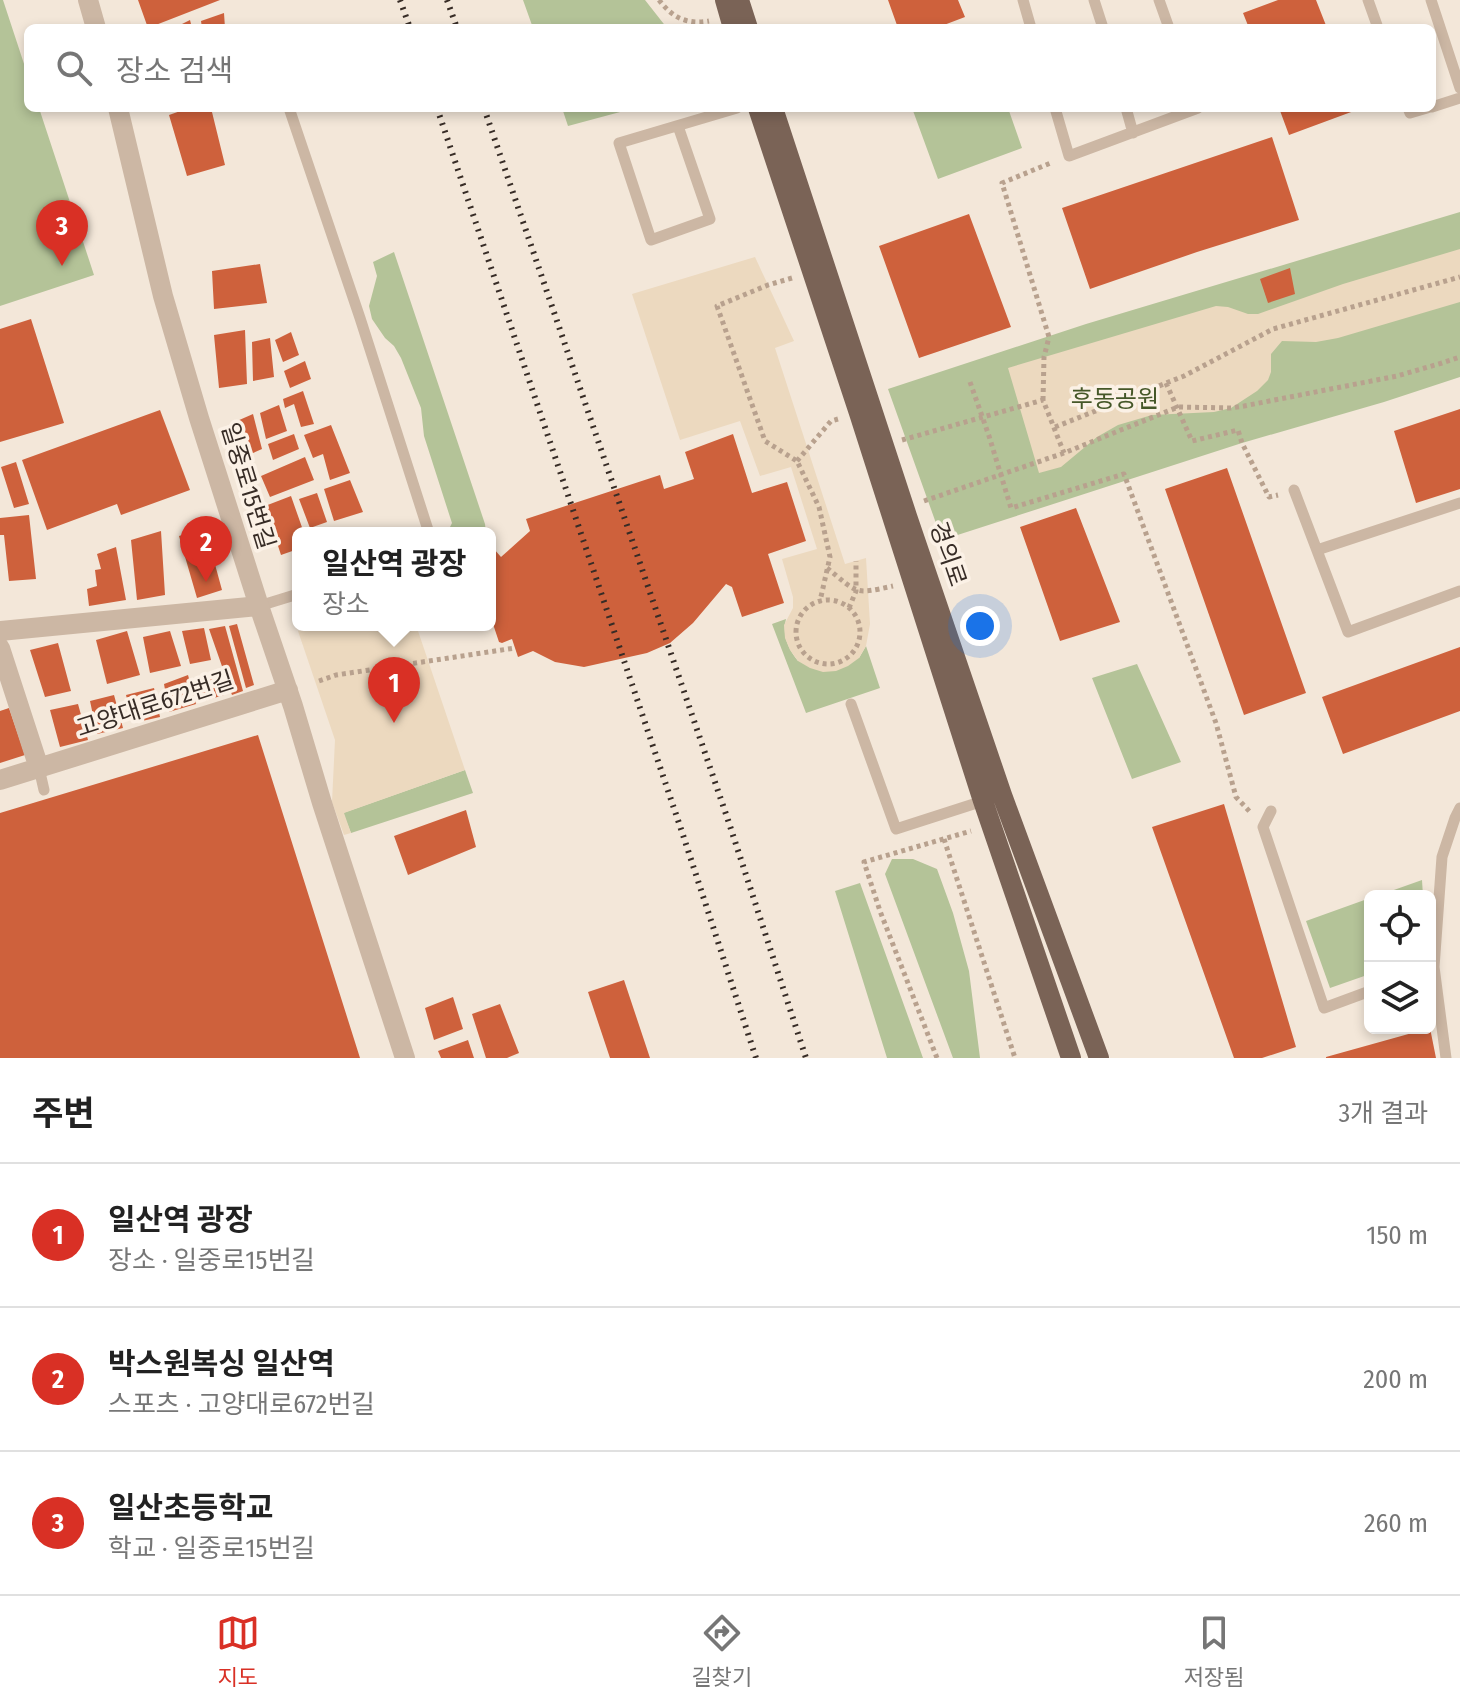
<!DOCTYPE html>
<html lang="ko">
<head>
<meta charset="utf-8">
<style>
  :root { --surface:#fff; --page:#f2f2f2; --text:#222; --muted:#767676; --line:#e0e0e0; --accent:#d93025 }
  body { margin:0; font-family:"Fira Sans Condensed","Noto Sans KR",sans-serif; background:var(--page); color:var(--text) }
  .controls { position:absolute; right:24px; bottom:24px; display:grid; overflow:hidden; border-radius:12px; box-shadow:0 4px 12px #0003 }
  .controls button { width:72px; height:72px; display:grid; place-items:center; padding:0; border:0; border-bottom:2px solid var(--line); background:var(--surface); color:var(--text); font:40px sans-serif }
  .you { position:absolute; left:980px; top:626px; width:28px; height:28px; margin:-20px; border:6px solid #fff; border-radius:50%; background:#1a73e8; box-shadow:0 0 0 12px #1a73e833 }
  .badge { display:grid; place-items:center; width:52px; height:52px; border-radius:50%; background:var(--accent); color:#fff; font-size:26px; font-weight:700 }
  .pin { position:absolute; translate:-50% -66px; filter:drop-shadow(0 2px 4px #0008) }
  .pin::after { content:''; position:absolute; top:42px; width:28px; height:24px; background:inherit; clip-path:polygon(0 0,100% 0,50% 100%) }
  .popup { position:absolute; left:292px; top:527px; width:204px; height:104px; box-sizing:border-box; display:grid; place-content:center; border-radius:12px; background:var(--surface); filter:drop-shadow(0 2px 6px #0005); font-size:26px; white-space:nowrap; color:var(--muted) }
  .popup b { font-size:30px; color:var(--text) }
  .popup::after { content:''; position:absolute; left:50%; top:100%; margin-left:-16px; border:16px solid transparent; border-top-color:var(--surface) }
  .list { margin:0; padding:0; list-style:none }
  h2 { display:flex; justify-content:space-between; align-items:center; height:104px; margin:0; padding:0 32px; font-size:34px }
  h2 small { font-size:26px; font-weight:400; color:var(--muted) }
  .list li { display:grid; grid-template-columns:52px 1fr auto; gap:24px; align-items:center; box-sizing:border-box; height:144px; padding:0 32px; border-top:2px solid var(--line) }
  .list b { display:block; font-size:30px; white-space:nowrap }
  .list p { margin:0; font-size:26px; white-space:nowrap; color:var(--muted) }
  .list em { font-size:26px; font-style:normal; color:var(--muted) }
  .icon { flex:none; width:44px; height:44px; fill:none; stroke:currentColor; stroke-width:2; stroke-linecap:round; stroke-linejoin:round }
  .map { position:relative; flex:none; width:1460px; height:1058px; overflow:hidden }
  .search { position:absolute; background:var(--surface); box-shadow:0 4px 12px #0003; left:24px; right:24px; top:24px; height:88px; display:flex; align-items:center; gap:20px; box-sizing:border-box; padding:0 28px; border-radius:12px; color:var(--muted); font-size:30px }
  .sheet { height:536px; background:var(--surface) }
  nav { display:flex; justify-content:space-around; align-items:center; box-sizing:border-box; height:112px; border-top:2px solid var(--line); background:var(--surface); font-size:22px; color:var(--muted) }
  nav a { display:grid; justify-items:center; gap:4px }
  nav .on { color:var(--accent) }
  .map>svg:first-child { display:block }
  .green { fill:#b4c398 }
  .plaza { fill:#ecd9bf }
  .building { fill:#ce613c }
  .lines { fill:none; stroke-linecap:round; stroke-linejoin:round }
  .path { stroke:#b8a18e; stroke-width:5; stroke-dasharray:4 4; stroke-linecap:butt }
  .service { stroke:#ccb7a4; stroke-width:11 }
  .minor { stroke:#ccb7a4; stroke-width:20 }
  .primary { stroke:#7a6356; stroke-width:20 }
  .rail { stroke:#372c26; stroke-width:6; stroke-dasharray:2 6; stroke-linecap:butt }
  .labels { text-anchor:middle; dominant-baseline:central; stroke-width:7; stroke-linejoin:round; paint-order:stroke }
  .park-label { font-size:24px; fill:#455728; stroke:#fbf1e6 }
  .street-label { font-size:24px; fill:#372c26; stroke:#fbf1e6 }
</style>
</head>
<body>
<div class="map">
<svg width="1460" height="1058" viewBox="0 0 1460 1058">
  <rect width="100%" height="100%" fill="#f3e7d9"/>
  <path class="green" d="M0 0H3L28 76V108H39L94 275 0 306Z
    M523 0H645L667 28H533Z
    M562 108H635L568 126Z
    M912 108H1008L1022 148 938 179Z
    M1460 212V377L1384 402 1242 443 942 540 888 389 1086 324Z
    M394 252 485 524 486 533H447L452 523 450 517 424 436 421 408 401 358 394 346 385 338 372 319 369 306 377 276 373 262Z
    M786 619C782 636 788 648 798 661L859 658 866 646 880 688 806 713 772 624Z
    M1137 664 1181 762 1132 779 1092 678Z
    M465 770 473 793 351 833 343 813Z
    M892 859H913L937 869 953 913 969 971 980 1058H953L885 874Z
    M1422 880 1423 896H1377Z
    M860 883 923 1058H887L835 891Z
    M1370 898V974L1330 988 1306 921Z"/>
  <path class="plaza" d="M1460 249V302L1338 338 1316 342 1282 341 1271 354V372L1268 380 1257 391 1231 408 1214 412 1152 415 1118 425 1097 437 1061 467 1039 473 1008 368 1216 306 1228 307 1248 314H1258L1343 284Z
    M755 257 794 341 775 348 845 564 866 558 870 624 866 646 859 658 848 666 836 671 823 672 810 668 798 661 790 650 785 638 784 625 793 608V597L782 559 817 549 791 467 760 476 740 421 680 440 632 294Z
    M312 625H416L465 770 344 813 351 833 344 835 332 802 335 740 298 631Z"/>
  <path class="building" d="M138 0H220L148 28Z
    M888 0H958L965 17 936 28H898Z
    M1278 0H1316L1327 28H1249L1243 13Z
    M224 13 225 28H202L201 21Z
    M190 20 192 28H174Z
    M189 108H211L225 165 187 176 169 115Z
    M1279 108H1362L1289 135Z
    M1272 137 1299 220 1197 252 1090 289 1062 208Z
    M969 214 1011 327 919 358 879 246Z
    M260 264 267 303 214 309 212 271Z
    M1290 268 1295 294 1268 303 1260 279Z
    M31 319 64 423 0 442V329Z
    M245 330 247 384 219 388 214 335Z
    M291 332 299 355 283 362 275 340Z
    M270 338 274 377 253 381 252 342Z
    M305 361 311 379 290 388 284 371Z
    M303 391 314 424 301 427 294 404 285 408 283 399Z
    M279 405 287 431 266 439 260 413Z
    M1460 409V489L1416 503 1394 431Z
    M160 410 190 490 121 515 117 504 47 530 22 460Z
    M253 414 262 449 246 456 237 421Z
    M331 425 350 473 330 480 323 454 313 458 304 435Z
    M294 434 299 449 273 460 268 444Z
    M733 434 752 493 787 482 806 541 768 554 784 603 742 617 732 587 726 584 693 623 670 643 647 653 584 667 555 662 533 651 518 657 512 639 502 643 499 642 490 615V550L494 549 501 557 530 531 526 519 660 475 664 489 694 479 685 452Z
    M305 457 314 480 270 497 261 476Z
    M16 462 29 504 14 508 1 467Z
    M1227 468 1306 693 1244 715 1165 489Z
    M350 480 363 512 334 521 324 489Z
    M317 493 327 522 310 528 299 499Z
    M291 496 304 533H298V549L281 555 265 506Z
    M1076 508 1120 622 1060 641 1020 527Z
    M29 515 36 579 9 581 4 535H0V518Z
    M205 528 222 590 197 598 179 536Z
    M161 531 165 595 137 600 131 540Z
    M116 547 126 600 89 606 87 589 97 586 95 570 101 569 97 554Z
    M237 624 254 685 246 688 229 626Z
    M225 626 243 691 232 695 209 629Z
    M204 628 211 660 190 664 182 631Z
    M127 631 140 675 107 684 96 640Z
    M170 631 181 666 150 673 143 637Z
    M58 643 71 691 45 697 30 650Z
    M1460 647V711L1343 754 1322 697Z
    M217 670 224 695 204 701 197 677Z
    M188 675 196 704 169 712 164 684Z
    M154 688 160 717 133 723 126 695Z
    M114 695 123 728 97 734 90 701Z
    M78 704 88 740 60 747 50 710Z
    M9 708 25 755 0 763V711Z
    M258 735 360 1058H0V813Z
    M1224 804 1296 1047 1262 1058H1234L1152 827Z
    M466 810 476 847 408 875 394 836Z
    M624 980 650 1058H610L588 992Z
    M453 997 463 1029 434 1040 425 1008Z
    M500 1004 519 1053 507 1058H486L472 1014Z
    M1430 1028 1436 1058H1326V1057Z
    M468 1040 474 1058H441L438 1051Z"/>
  <g class="lines">
    <path class="path" d="M659 0C672 17 686 25 709 21
      M792 278 768 285 717 306 765 441 797 461 819 507 830 557 820 601
      M970 382 989 436 1011 508 1124 474 1216 723 1236 797 1252 814
      M1166 383 1192 441 1238 430 1242 443 1269 497 1278 495
      M1043 400 1044 357 1049 337 1002 183 1053 162
      M1055 427 1184 376 1273 329 1460 277
      M902 440 1043 400 1064 453
      M797 461 831 421 838 419
      M924 501 1064 453 1178 407 1231 408 1244 406 1397 376 1442 363 1460 357
      M827 568C858 593 853 595 893 586
      M796 632a32 32 0 1 1 64 0a32 32 0 1 1-64 0Z
      M849 608 856 591V561
      M319 681 336 675 515 648
      M944 839 1015 1058
      M937 1058 880 911 864 862 971 831"/>
    <path class="service" d="M1023 0 1031 28
      M1094 0 1103 28
      M1159 0 1169 28
      M1368 0 1378 28
      M1431 0 1460 88
      M1432 107 1460 98
      M289 108 360 318 429 533
      M1055 108 1069 156 1198 108
      M1126 108 1133 133
      M1408 108 1410 113 1427 108
      M678 126 710 219 651 240 619 143 737 108
      M1294 490 1348 632 1460 591
      M1317 550 1460 503
      M259 606 298 594
      M851 704 896 829 983 801
      M39 768 44 790
      M1271 811 1263 827 1324 1008 1370 991
      M1446 1058 1434 967 1442 857 1455 818 1460 808"/>
    <path class="minor" d="M88 0 96 28
      M118 108 163 296 199 418 259 606 293 706 322 803 405 1058
      M0 631 259 606
      M0 648 39 768
      M0 780 288 690"/>
    <path class="primary" d="M725 0 733 28
      M739 0 748 28
      M758 108 859 413 983 801 1071 1058
      M773 108 907 516 1002 795 1099 1058"/>
    <path class="rail" d="M400 0 410 28
      M447 0 457 28
      M437 108 683 835 756 1058
      M484 108 728 820 806 1058"/>
  </g>
  <g class="labels">
    <g class="park-label">
      <text x="1115" y="399">후동공원</text>
    </g>
    <g class="street-label">
      <text transform="translate(248 486) rotate(73)">일중로15번길</text>
      <text transform="translate(948 554) rotate(71)">경의로</text>
      <text transform="translate(155 704) rotate(-18)">고양대로672번길</text>
    </g>
  </g>
</svg>
<div class="controls">
<button><svg class="icon" aria-label="locate" viewBox="0 0 24 24"><circle cx="12" cy="12" r="6"/><path d="M12 2v4M12 18v4M2 12h4M18 12h4"/></svg></button>
<button><svg class="icon" aria-label="layers" viewBox="0 0 24 24"><path d="M12 4l9 5-9 5-9-5zM3 14l9 5 9-5"/></svg></button>
</div>
<div class="you"></div>
<div class="pin badge" style="left:394px;top:723px">1</div>
<div class="popup"><b>일산역 광장</b>장소</div>
<div class="pin badge" style="left:206px;top:582px">2</div>
<div class="pin badge" style="left:62px;top:266px">3</div>
<div class="search"><svg class="icon" aria-label="search" viewBox="0 0 24 24"><circle cx="10" cy="10" r="6"/><path d="M15 15l6 6"/></svg>장소 검색</div>
</div>
<section class="sheet">
<h2>주변<small>3개 결과</small></h2>
<ul class="list">
<li><span class="badge">1</span><div><b>일산역 광장</b><p>장소 · 일중로15번길</p></div><em>150 m</em></li>
<li><span class="badge">2</span><div><b>박스원복싱 일산역</b><p>스포츠 · 고양대로672번길</p></div><em>200 m</em></li>
<li><span class="badge">3</span><div><b>일산초등학교</b><p>학교 · 일중로15번길</p></div><em>260 m</em></li>
</ul>
</section>
<nav>
<a class="on"><svg class="icon" aria-label="map" viewBox="0 0 24 24"><path d="M3 6l6-2 6 2 6-2v14l-6 2-6-2-6 2zM9 4v14M15 6v14"/></svg>지도</a>
<a><svg class="icon" aria-label="directions" viewBox="0 0 24 24"><path d="M12 3l9 9-9 9-9-9zM9 14v-3h6M13 9l2 2-2 2"/></svg>길찾기</a>
<a><svg class="icon" aria-label="saved" viewBox="0 0 24 24"><path d="M7 4h10v16l-5-4-5 4z"/></svg>저장됨</a>
</nav>
</body>
</html>
